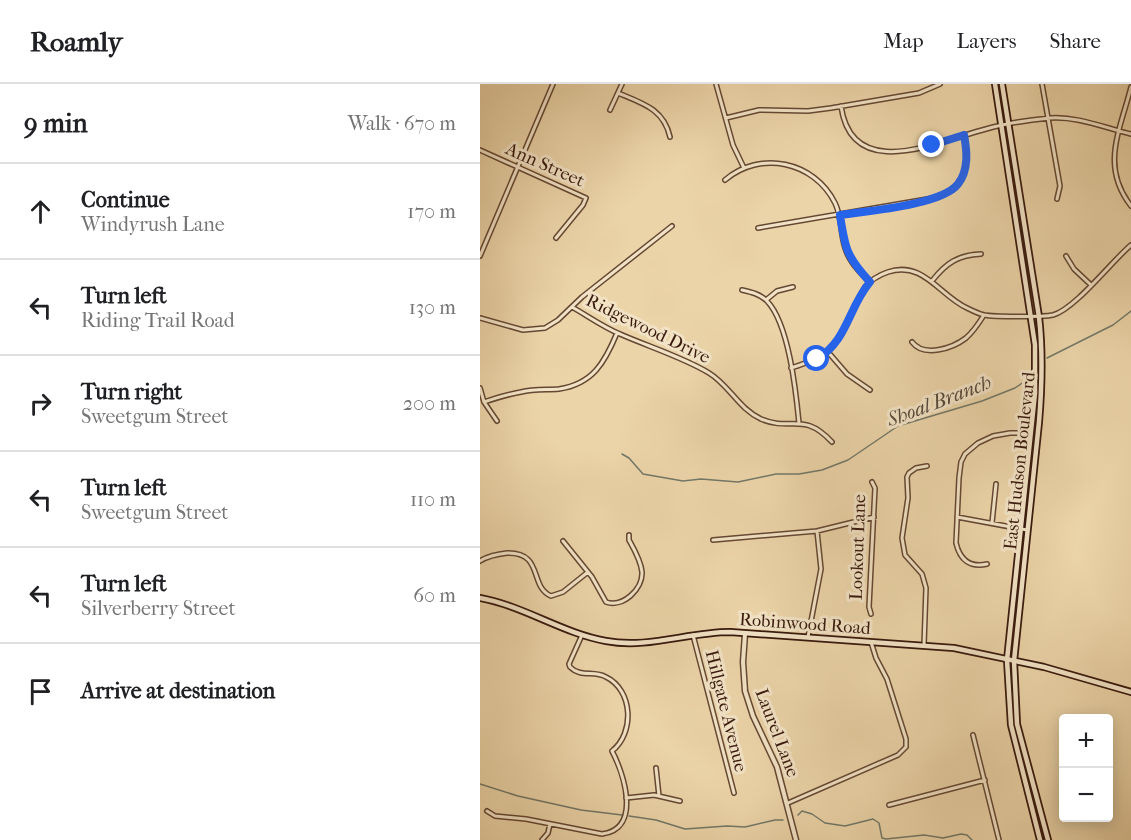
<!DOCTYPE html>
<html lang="en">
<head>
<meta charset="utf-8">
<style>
  :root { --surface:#fff; --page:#f2f2f2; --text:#202124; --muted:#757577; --line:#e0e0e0 }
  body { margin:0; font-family:"IM FELL French Canon",serif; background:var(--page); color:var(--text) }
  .controls { position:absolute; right:18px; bottom:18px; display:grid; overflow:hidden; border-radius:6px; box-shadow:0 3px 15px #0003 }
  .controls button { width:54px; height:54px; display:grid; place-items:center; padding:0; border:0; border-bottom:2px solid var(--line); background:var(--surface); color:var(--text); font:30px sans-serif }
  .stop { position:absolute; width:18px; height:18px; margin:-14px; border:4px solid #2563eb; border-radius:50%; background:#fff }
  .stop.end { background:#2563eb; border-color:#fff; box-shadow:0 2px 6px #0008 }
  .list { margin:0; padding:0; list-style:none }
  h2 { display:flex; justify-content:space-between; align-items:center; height:78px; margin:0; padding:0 24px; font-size:26px }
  h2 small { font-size:20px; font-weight:400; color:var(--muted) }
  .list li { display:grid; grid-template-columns:39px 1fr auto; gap:18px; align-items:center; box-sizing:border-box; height:96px; padding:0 24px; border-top:2px solid var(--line) }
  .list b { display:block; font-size:22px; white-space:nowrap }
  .list p { margin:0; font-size:20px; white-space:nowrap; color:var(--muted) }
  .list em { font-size:20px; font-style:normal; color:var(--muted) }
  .icon { flex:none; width:33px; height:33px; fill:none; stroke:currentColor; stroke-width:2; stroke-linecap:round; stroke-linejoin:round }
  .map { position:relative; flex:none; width:651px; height:756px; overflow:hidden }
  header { display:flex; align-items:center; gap:36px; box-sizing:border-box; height:84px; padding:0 30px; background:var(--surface); border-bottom:2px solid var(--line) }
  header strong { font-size:28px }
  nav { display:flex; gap:33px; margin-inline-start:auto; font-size:21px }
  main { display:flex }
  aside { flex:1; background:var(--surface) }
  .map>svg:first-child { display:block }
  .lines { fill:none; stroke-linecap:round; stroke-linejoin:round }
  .stream { stroke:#727869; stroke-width:1.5 }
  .minor-casing { stroke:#654834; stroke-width:6 }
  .tertiary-casing { stroke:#654834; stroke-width:7 }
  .secondary-casing { stroke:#38190d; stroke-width:8 }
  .minor { stroke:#f2e3c6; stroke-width:3 }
  .tertiary { stroke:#f2e3c6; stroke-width:4 }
  .secondary { stroke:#f2e3c6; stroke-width:4.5 }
  .route { stroke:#2563eb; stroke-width:8 }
  .labels { text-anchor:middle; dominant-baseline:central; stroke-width:6; stroke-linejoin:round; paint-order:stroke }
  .street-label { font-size:18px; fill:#38190d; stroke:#f2e3c6 }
  .water-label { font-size:20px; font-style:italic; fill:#55493b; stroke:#f2e3c6 }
</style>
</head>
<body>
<header>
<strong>Roamly</strong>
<nav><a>Map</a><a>Layers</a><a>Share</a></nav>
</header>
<main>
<aside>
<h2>9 min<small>Walk · 670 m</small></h2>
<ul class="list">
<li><svg class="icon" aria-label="ahead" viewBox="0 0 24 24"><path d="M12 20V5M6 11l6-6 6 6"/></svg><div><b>Continue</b><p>Windyrush Lane</p></div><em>170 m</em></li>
<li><svg class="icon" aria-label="left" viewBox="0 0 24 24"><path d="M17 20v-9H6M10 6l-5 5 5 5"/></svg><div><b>Turn left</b><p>Riding Trail Road</p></div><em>130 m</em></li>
<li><svg class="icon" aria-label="right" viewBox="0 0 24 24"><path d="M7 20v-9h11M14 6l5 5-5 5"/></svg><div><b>Turn right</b><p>Sweetgum Street</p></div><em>200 m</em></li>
<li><svg class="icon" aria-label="left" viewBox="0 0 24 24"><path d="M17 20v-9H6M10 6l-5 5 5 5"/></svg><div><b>Turn left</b><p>Sweetgum Street</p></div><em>110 m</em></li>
<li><svg class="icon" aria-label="left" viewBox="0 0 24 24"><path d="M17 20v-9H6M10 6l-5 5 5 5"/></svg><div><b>Turn left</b><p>Silverberry Street</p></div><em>60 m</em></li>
<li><svg class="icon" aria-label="arrive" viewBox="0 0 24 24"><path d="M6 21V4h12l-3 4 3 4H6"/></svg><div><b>Arrive at destination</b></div></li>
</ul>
</aside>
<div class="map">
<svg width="651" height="756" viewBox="0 0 651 756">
  <rect width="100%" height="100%" fill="#ebd4a8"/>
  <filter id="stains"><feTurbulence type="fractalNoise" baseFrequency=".00333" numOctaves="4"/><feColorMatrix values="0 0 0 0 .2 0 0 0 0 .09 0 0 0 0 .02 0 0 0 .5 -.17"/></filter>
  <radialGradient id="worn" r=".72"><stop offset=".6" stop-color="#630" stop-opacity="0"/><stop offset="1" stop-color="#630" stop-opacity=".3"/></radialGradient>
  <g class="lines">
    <path class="stream" d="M567 274 633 241 651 227
      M142 370 149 374 163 390 203 397 221 395 258 398 296 390H319L342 386 368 376 418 342 502 317 535 304 548 295
      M0 700 38 712 101 726 142 731
      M318 731 322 727 332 730 345 739 365 742 393 735 399 739 402 754 406 755 444 751 463 754 481 750 487 751 492 756
      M149 732 176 736 205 745 247 742 265 743 295 736H303"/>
    <defs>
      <path id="minor" d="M236 0 253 61 264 84
        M562 0 580 102 577 115
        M651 3C640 47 620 82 651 122
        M138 9C162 19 184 25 190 53
        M361 22C372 100 459 57 506 45 527 39 549 36 570 34 597 32 625 44 651 50
        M130 26 142 0
        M246 34 279 26 328 27 351 24 439 9 460 0
        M0 66 106 114 103 121 76 154
        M245 96C280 66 334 77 355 119 362 133 360 149 365 164 369 178 380 188 389 198
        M278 144 459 113C488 100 489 79 484 51
        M0 172 73 0
        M586 172 594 185 611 201
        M452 197C466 179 478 171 501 170
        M262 206C271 208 280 210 287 217 309 240 316 308 319 339
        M286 216 297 207 313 203
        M92 223C108 232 123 243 140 250 167 262 205 274 229 289 249 301 259 325 281 335 312 348 323 327 352 358
        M0 234 43 246 65 244 78 236 102 213 192 142
        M432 258C444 274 473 264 486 254 494 247 499 239 504 231
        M348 268 367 290 390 306
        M311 284C367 267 359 247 385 203 391 196 399 191 408 188 443 176 460 212 487 224 493 227 499 230 504 231 514 233 564 233 573 231 595 225 632 177 651 161
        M0 304 4 318 17 337
        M4 318C16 314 29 310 41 308 54 305 66 306 79 305 113 300 125 278 137 249
        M477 433 547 446
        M512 439 516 400
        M233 456 337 447 394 433
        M83 457 112 493 126 518C143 524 163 505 162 488 161 477 154 465 149 456V451
        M0 477C8 472 18 470 27 469 64 468 49 503 71 512L83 508 108 488
        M507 480C490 484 480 476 476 459L479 394 481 378 485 370 498 359 513 352 530 349H551
        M391 530 389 523 395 404 392 398
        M213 551 254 709
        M328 553 341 485 337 447
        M444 561 446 504 442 490 425 471 422 454 428 414 427 393 429 389 436 384 447 382
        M493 651 519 756
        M176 684 179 712
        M146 714 174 711 200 717
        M308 719 418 671 426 663V655L407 595 396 574 391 558
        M409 721 505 696
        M7 727 15 732 46 735 122 750C162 745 144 690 132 667 155 649 153 606 126 593 114 586 101 594 90 583L89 580 102 551
        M62 756 68 749 70 740"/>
      <path id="tertiary" d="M265 550 263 578 265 607 273 632 297 683 316 756"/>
      <path id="secondary" d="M515 0 555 261V309L527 576 531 641 560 756
        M522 0 559 233C563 268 562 302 559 338L534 577 537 640 568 756
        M0 514C44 522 82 549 126 557 168 565 208 548 250 548L474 564 564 583 651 608"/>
    </defs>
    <use href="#minor" class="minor-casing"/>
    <use href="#tertiary" class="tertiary-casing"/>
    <use href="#secondary" class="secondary-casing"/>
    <use href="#minor" class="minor"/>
    <use href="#tertiary" class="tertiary"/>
    <use href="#secondary" class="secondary"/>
  </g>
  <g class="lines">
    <path class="route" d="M337 275C368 256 368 224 390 198 366 172 365 164 360 131 387 127 462 121 478 100 489 86 487 67 484 51L452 61"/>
  </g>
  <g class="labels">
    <g class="street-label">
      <text transform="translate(65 81) rotate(24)">Ann Street</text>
      <text transform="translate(168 245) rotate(26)">Ridgewood Drive</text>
      <text transform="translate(540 377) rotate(-84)">East Hudson Boulevard</text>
      <text transform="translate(378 463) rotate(-88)">Lookout Lane</text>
      <text transform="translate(325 540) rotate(4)">Robinwood Road</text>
      <text transform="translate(246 627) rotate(76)">Hillgate Avenue</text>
      <text transform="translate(297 649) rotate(69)">Laurel Lane</text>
    </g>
    <g class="water-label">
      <text transform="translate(459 317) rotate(-21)">Shoal Branch</text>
    </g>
  </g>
  <rect width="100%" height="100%" filter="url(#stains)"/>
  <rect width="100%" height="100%" fill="url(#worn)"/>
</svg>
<div class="controls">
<button>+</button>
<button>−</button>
</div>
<div class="stop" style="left:337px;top:275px"></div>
<div class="stop end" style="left:452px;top:61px"></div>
</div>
</main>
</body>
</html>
